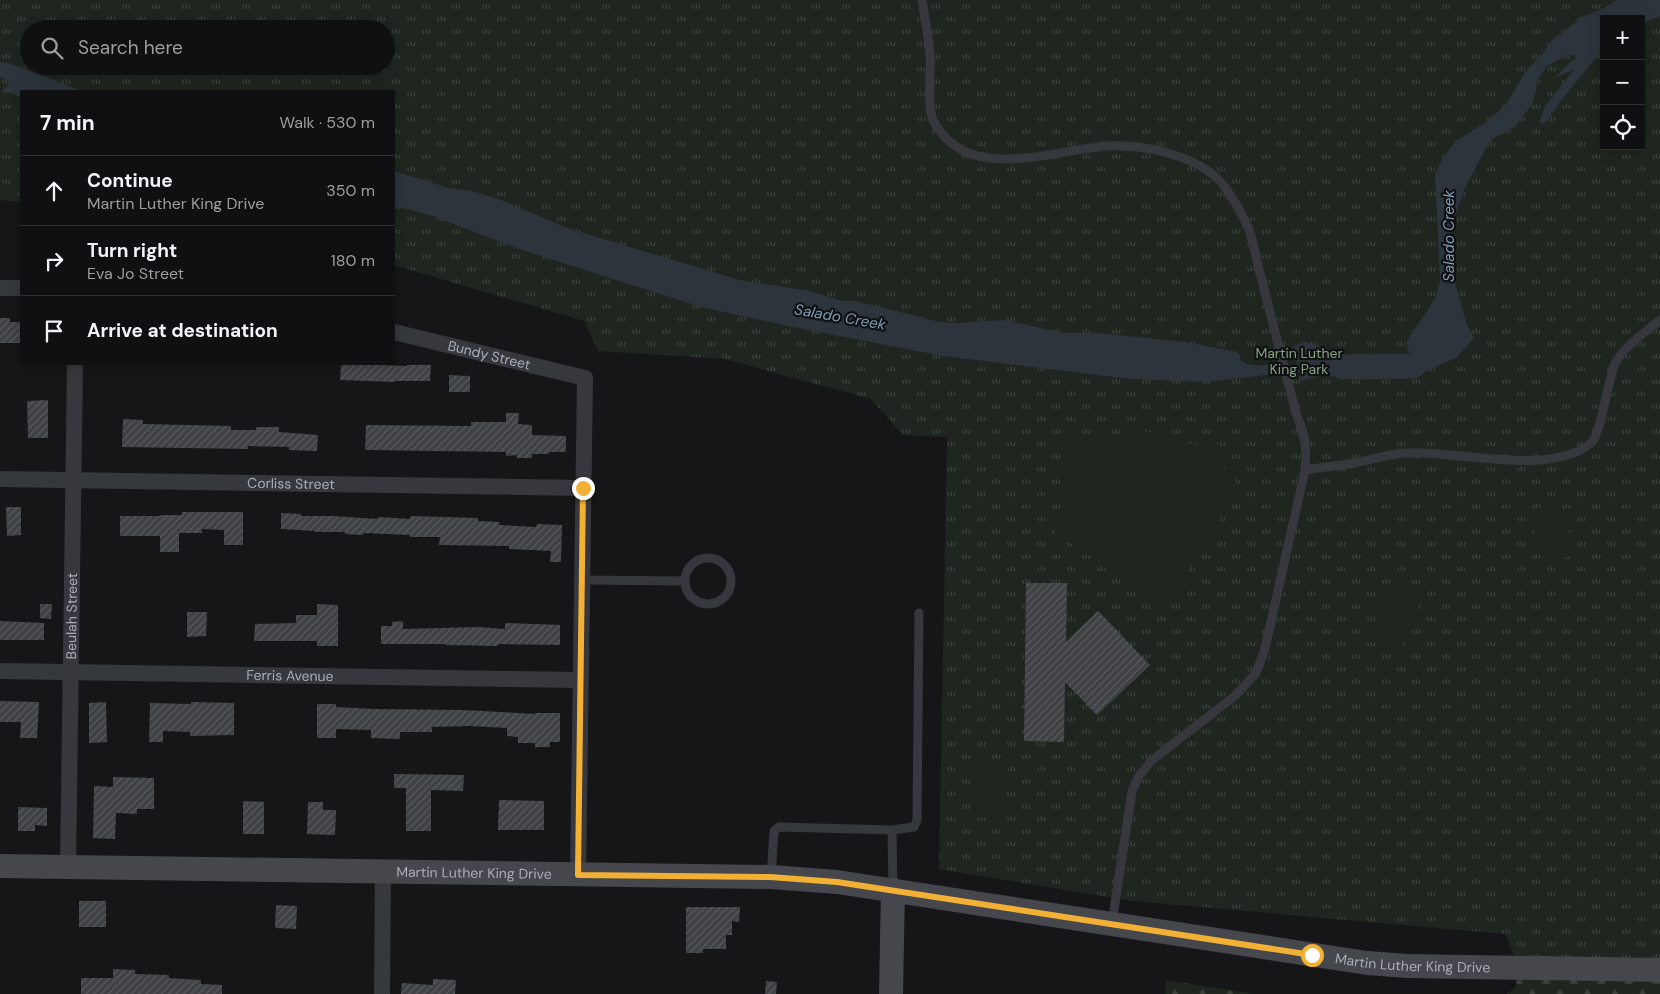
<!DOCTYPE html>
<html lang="en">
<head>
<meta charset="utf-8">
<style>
  :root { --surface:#101012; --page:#1e1e20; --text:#f1f3f6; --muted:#9c9d9f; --line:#303032 }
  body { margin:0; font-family:"DM Sans",sans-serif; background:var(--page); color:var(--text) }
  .controls { position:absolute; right:15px; top:15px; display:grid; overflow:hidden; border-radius:0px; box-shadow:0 2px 12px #0003 }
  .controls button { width:45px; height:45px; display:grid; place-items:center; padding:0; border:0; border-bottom:1px solid var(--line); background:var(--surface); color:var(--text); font:25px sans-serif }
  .stop { position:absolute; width:15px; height:15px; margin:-11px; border:4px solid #f2b134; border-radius:50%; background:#fff }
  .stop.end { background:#f2b134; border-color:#fff; box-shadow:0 1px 5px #0008 }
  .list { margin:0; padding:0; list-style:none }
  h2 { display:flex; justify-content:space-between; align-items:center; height:65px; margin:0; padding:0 20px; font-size:21px }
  h2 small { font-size:16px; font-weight:400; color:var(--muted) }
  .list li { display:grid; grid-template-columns:32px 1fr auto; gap:15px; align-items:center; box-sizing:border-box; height:70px; padding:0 20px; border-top:1px solid var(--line) }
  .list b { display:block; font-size:19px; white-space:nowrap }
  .list p { margin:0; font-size:16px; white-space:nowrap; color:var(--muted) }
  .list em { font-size:16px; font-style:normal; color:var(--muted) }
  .icon { flex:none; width:28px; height:28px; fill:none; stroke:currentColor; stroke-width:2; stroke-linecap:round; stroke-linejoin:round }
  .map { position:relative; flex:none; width:1660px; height:994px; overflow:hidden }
  .search { position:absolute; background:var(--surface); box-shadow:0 2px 12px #0003; left:20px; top:20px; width:375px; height:55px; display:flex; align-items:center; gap:12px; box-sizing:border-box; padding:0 18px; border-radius:28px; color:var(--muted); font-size:19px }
  .panel { position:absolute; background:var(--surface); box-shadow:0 2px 12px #0003; left:20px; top:90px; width:375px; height:275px; border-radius:0px }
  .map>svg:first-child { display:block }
  .grass { fill:url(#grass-tufts); fill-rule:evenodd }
  .forest { fill:url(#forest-firs) }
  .garden { fill:#1e261f }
  .water { fill:#2c353c }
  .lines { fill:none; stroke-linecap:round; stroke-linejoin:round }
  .river { stroke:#2c353c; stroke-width:25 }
  .building { fill:url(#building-hatch) }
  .lane { stroke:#37383d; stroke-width:9 }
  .street { stroke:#37383d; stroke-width:16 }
  .secondary { stroke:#45474d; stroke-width:24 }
  .route { stroke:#f2b134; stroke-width:6 }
  .labels { text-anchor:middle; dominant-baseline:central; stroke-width:4.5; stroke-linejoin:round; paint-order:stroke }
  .park-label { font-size:14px; fill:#7fa381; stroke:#111113 }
  .street-label { font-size:14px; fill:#a8adb8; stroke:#111113 }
  .water-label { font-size:15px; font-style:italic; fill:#7f9bb3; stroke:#111113 }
</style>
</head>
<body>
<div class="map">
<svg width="1660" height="994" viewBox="0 0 1660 994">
  <defs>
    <pattern id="grass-tufts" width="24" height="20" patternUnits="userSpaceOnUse" patternTransform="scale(1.25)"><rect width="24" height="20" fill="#1e261f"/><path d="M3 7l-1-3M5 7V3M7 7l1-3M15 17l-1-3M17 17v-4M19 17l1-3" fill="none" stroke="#3c433d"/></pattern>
    <pattern id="forest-firs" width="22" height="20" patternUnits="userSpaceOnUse" patternTransform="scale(1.25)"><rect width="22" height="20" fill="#1e261f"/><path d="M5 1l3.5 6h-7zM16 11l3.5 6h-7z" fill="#3c433d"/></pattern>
    <pattern id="building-hatch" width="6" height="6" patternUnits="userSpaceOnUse" patternTransform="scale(1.25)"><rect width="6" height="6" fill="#404145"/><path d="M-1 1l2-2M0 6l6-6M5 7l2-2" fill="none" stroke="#595a5e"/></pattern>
  </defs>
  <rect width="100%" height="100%" fill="#161618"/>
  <path class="grass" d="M0 0H1660V970L1518 966 1505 934 1133 901 939 869 947 437 903 435 871 399 725 359 598 351 584 321 394 265V91H21V202L0 200ZM1604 19H1641V146H1604ZM29 29H386V66H29Z"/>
  <path class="forest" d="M1518 966 1660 970V994H1507L1516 987Z
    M1166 980 1254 994H1166Z"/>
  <path class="garden" d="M1135 429 1173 437 1188 444 1220 445 1219 462 1240 487 1217 524V541H1207L1166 605 1055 533 1063 507 1065 440 1108 441Z
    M1560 501 1576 554 1544 564 1529 511Z
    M1389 587 1420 599 1401 651 1370 639Z
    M976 762 1008 763 1006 818 975 817Z"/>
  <path class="water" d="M1617 0H1660V16L1641 24V19H1604V48L1563 98 1545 123H1540L1544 107 1575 69 1555 78 1570 62 1576 58 1575 55H1566L1546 67 1538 79 1533 103 1515 127 1492 139 1487 146 1465 188 1451 229 1453 276 1467 325 1474 338 1456 358 1418 374 1387 377 1319 376 1300 381 1294 346 1305 342 1340 352 1350 363 1390 369 1402 368 1416 360V358L1407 350V341L1436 297 1440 280 1435 175 1443 157 1456 141 1489 120 1507 103 1525 72 1544 52 1553 39 1583 17 1606 7Z
    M0 62 8 63 83 91H21V96L11 93 1 92 9 84 7 79 0 77Z
    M394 171 449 188 472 191 501 200 570 229 740 280 810 291 842 301H856L940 322 957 323 1006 320 1062 333H1099L1185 342 1238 352 1241 361C1252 367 1260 366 1272 364L1274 374 1208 382 1130 379 943 356 793 327 701 307 519 249 430 215 394 206Z"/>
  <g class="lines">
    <path class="river" d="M1343 367 1413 366 1433 350"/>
  </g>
  <path class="building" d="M0 318H10V322H20V343H0Z
    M341 364H381V365L407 366V365H431L430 381H395V382L340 380Z
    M449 375 470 376V392H449Z
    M48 400V438H28L27 401Z
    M506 413H519L518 424 532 425V435L566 436V452H549V454H532V458H517V455L506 456V452L365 450 366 425 471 426V422H506Z
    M123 419 143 420V424L231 426V430H256V427H279V432L318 435 317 451 289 450V447L248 446V449L122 447Z
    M6 507H21V535L7 536Z
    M182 512H243V545H224V530L202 529V533H179V552H160V536H120V516H160V515H182Z
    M281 513 301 514V516H333L377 519 378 517 410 519 411 516 478 518V521L499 522V525L536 527 537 524 562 525 561 562H550L551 551 509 549V546L439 545 440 537H410V535L363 533V535L345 534V532H315V531L281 529Z
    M1026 583H1067L1066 642 1098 611 1150 665 1097 715 1065 682 1064 742 1024 741Z
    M40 604H52L51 619 40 618Z
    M317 604 338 605V646H317V641H254L255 624 296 623V615H317Z
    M187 612H207L206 636 187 637Z
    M0 621 44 623V640H0Z
    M403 621V629L478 627 505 629V623L560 625V645L498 644V646L446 645V644H381V626H392V622Z
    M0 701 39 702 37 738H20L21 722H0Z
    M106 702 107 742 89 743V703Z
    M191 702 234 703V735L190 736V732L163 731V742H149L150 703 191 704Z
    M317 704H336V707L373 709 464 710 535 714V713H560V742H550V747H535V743H518V737L507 736V728L471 726 432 727V732H400V739L371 738V730L336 729V738H317Z
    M394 774 464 775 463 791 431 790V831H406V788H394Z
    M113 777 154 778V809H137V814L116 813 115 839 93 838 94 786 113 787Z
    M499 800 544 801V830H498Z
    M243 801 264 802V834H243Z
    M308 802H323V810H336L335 835 307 834Z
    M18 807 47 808V826L35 825V831H18Z
    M79 901H106V927H79Z
    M276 905 297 906 296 929 275 928Z
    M686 907H740L739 922 732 921V935H726V949H703V953H686Z
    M113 969 135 970V974L169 975V978L201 980V984L222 985V994H81V978H113Z
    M433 979 456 980 455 994H401L402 983 433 985Z
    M766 981 777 982 776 994H765Z"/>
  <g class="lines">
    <path class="lane" d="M922 0C925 19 929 38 930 56 931 72 927 108 933 120 966 185 1051 150 1107 146 1142 144 1190 154 1217 178 1226 186 1241 212 1246 223 1254 238 1256 261 1261 277 1273 323 1284 368 1296 413 1305 436 1307 445 1305 470L1271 622 1264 652 1256 673 1236 695 1151 761 1139 776 1132 791 1112 923
      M1305 470C1321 467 1338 466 1354 463 1371 460 1389 454 1406 453 1456 450 1552 478 1592 442 1601 433 1608 381 1614 366 1621 349 1646 331 1660 320
      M685 581a23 23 0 1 1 46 0a23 23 0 1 1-46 0Z
      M581 580 685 581
      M892 830 893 890
      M771 877 774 831 779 827 892 830 914 827 917 820 919 613"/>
    <g class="street">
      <path d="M0 288H21"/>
      <path id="s1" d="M394 332 585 378 578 875"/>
      <path id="s2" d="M0 479 583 488"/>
      <path id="s3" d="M0 671 580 680"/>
      <path id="s4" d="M68 867 75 364"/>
      <path d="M382 994 383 872"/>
    </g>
    <g class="secondary">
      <path id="s5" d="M0 866 771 877 837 882 1367 963 1407 966 1660 970"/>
      <path d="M891 994 893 890"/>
    </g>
  </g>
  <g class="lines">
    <path class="route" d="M583 488 578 875 770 877 837 882 1312 955"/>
  </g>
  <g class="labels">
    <g class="park-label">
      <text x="1299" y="353">Martin Luther<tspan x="1299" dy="16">King Park</tspan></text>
    </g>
    <g class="street-label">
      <text stroke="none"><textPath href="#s1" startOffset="98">Bundy Street</textPath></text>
      <text stroke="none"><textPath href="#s2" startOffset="291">Corliss Street</textPath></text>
      <text stroke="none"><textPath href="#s4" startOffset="251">Beulah Street</textPath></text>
      <text stroke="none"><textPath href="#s3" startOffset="290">Ferris Avenue</textPath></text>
      <text stroke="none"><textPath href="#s5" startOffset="474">Martin Luther King Drive</textPath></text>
      <text stroke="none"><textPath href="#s5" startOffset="1419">Martin Luther King Drive</textPath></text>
    </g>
    <g class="water-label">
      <text transform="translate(1449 236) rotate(-90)">Salado Creek</text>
      <text transform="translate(840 317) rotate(10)">Salado Creek</text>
    </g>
  </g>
</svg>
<div class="controls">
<button>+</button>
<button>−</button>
<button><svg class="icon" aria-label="locate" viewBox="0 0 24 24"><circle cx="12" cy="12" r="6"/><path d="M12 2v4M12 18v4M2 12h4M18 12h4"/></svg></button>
</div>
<div class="stop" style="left:1312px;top:955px"></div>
<div class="stop end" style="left:583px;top:488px"></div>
<div class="search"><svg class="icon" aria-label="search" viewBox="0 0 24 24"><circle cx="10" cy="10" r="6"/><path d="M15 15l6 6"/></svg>Search here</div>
<section class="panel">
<h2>7 min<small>Walk · 530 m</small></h2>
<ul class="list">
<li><svg class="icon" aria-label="ahead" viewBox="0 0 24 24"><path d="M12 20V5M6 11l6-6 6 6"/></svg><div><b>Continue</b><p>Martin Luther King Drive</p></div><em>350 m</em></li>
<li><svg class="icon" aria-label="right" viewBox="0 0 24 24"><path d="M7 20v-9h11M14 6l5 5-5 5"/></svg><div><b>Turn right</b><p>Eva Jo Street</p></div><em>180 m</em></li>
<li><svg class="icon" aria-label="arrive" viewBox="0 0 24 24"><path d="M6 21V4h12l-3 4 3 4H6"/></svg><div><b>Arrive at destination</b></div></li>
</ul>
</section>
</div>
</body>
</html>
